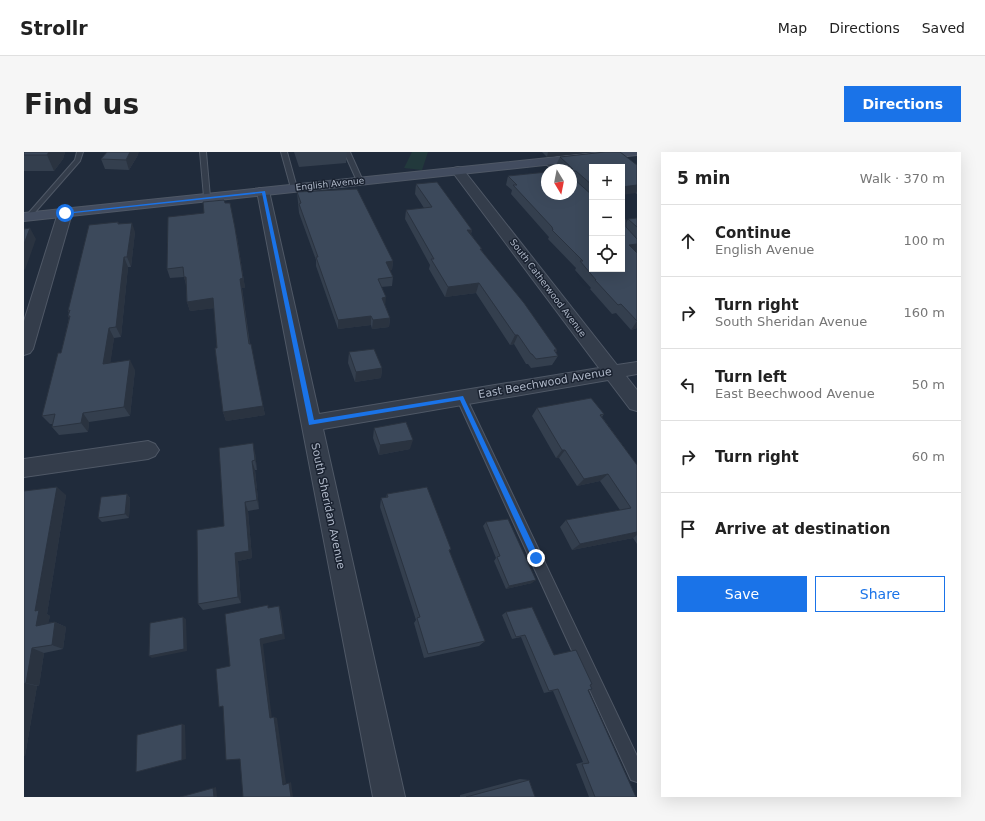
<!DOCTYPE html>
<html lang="en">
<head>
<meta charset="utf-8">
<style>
  :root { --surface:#fff; --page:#f6f6f6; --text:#222; --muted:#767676; --line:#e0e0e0; --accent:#1a73e8 }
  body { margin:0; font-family:"DejaVu Sans",sans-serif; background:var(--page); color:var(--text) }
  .controls { position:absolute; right:12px; top:12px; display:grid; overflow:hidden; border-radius:0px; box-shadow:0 4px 16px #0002 }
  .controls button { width:36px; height:36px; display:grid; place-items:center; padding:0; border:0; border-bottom:1px solid var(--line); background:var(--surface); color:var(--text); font:20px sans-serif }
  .compass { position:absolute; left:517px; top:12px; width:36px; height:36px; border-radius:50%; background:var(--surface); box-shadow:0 4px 16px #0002; rotate:170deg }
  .stop { position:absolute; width:12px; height:12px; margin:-9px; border:3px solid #1a73e8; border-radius:50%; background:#fff }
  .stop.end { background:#1a73e8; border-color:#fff; box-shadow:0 1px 4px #0008 }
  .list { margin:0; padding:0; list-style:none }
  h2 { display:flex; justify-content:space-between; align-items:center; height:52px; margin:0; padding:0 16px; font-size:17px }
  h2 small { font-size:13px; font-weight:400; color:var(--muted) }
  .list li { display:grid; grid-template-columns:26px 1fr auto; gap:12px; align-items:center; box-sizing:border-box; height:72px; padding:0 16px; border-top:1px solid var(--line) }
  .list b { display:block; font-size:15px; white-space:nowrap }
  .list p { margin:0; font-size:13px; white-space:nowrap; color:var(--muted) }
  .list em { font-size:13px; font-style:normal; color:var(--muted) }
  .actions { display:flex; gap:8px; padding:12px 16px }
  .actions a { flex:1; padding:9px 0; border:1px solid var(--accent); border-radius:0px; text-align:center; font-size:14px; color:var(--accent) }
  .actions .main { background:var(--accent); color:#fff }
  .icon { flex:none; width:22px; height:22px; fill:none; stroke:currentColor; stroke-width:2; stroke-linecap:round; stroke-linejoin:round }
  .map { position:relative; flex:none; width:613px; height:645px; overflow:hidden; border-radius:0px }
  header { display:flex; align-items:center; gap:24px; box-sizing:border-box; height:56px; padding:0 20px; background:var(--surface); border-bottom:1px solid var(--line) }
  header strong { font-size:19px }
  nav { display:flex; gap:22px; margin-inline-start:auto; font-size:14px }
  .intro { display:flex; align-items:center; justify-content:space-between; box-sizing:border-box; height:96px; padding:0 24px }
  h1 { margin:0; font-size:28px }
  .button { padding:10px 18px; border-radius:0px; background:var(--accent); color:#fff; font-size:14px; font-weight:700 }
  main { display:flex; gap:24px; padding:0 24px }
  aside { flex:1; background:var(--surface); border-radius:0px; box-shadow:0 4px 16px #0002 }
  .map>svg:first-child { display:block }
  .green { fill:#22393c }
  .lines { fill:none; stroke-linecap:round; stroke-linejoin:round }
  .lane-casing { stroke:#4f5866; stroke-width:2 }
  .street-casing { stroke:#4f5866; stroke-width:2 }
  .secondary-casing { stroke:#4f5866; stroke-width:2 }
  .lane { fill:#343d4b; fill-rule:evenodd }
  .street { fill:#343d4b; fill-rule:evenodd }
  .secondary { fill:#424c5f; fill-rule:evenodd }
  .wall { fill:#343f4e }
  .shaded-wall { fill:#2a3340 }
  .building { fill:#3c495b; stroke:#2a3340 }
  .route { fill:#1a73e8 }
  .labels { text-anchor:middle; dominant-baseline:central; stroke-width:3; stroke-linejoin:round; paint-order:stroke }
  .far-street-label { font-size:9px; fill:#afb8c8; stroke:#1a2230 }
  .street-label { font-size:11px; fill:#afb8c8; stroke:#1a2230 }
</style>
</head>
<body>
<header>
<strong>Strollr</strong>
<nav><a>Map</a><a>Directions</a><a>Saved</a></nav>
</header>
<div class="intro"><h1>Find us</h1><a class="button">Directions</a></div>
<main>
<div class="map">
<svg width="613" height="645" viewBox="0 0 613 645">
  <rect width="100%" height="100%" fill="#202b3b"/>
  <path class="green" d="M388 0H404L398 18 380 16Z"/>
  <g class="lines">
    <defs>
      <path id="lane" d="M53 0H59L56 9 6 66H2V64L51 8Z
        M176 0H182L186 45 183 47 180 45Z
        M257 0H263L273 36 272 37 267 36Z
        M320 0H326L339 29 338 30 333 29Z
        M521 9H525L536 18H529L521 11Z
        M437 241 442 245 613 604V630L607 628 432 245Z"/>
      <path id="street" d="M434 15 438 16 593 213 613 210V222L602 224 613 238V259L606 257 584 228 299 277 381 645H349L233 39 235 36H243L245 39 295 262 575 216 430 22 428 19 430 16Z
        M41 57 46 58 48 61 9 197 6 201 0 203V169L34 61 36 58Z
        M124 289 131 292 135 298 131 304 124 307 0 325V307Z"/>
      <path id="secondary" d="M581 0H613V3L0 69V61Z"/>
    </defs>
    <use href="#lane" class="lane-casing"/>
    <use href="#street" class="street-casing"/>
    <use href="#secondary" class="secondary-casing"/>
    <use href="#lane" class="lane"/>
    <use href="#street" class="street"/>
    <use href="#secondary" class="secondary"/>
  </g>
  <path class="wall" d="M0 0H41L39 7 30 19H0Z
    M270 0H323L322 11 275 15Z
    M518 0H567L523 5Z
    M114 3 105 18 81 17 77 7Z
    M536 5 613 13V42L568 15V117L602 71 604 67 613 66V176L607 178 592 161 588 162 566 137 567 136 551 118 552 116 524 87 525 85 524 84 487 42 488 38 482 33 484 24 547 18H538L532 13Z
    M392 32 448 78 447 82 458 99 533 198 532 201 534 204 528 213 507 216 504 212H502L490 192 486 193 452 141 421 145 405 117 406 113 381 67 382 58 400 56 391 42Z
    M273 40 369 109 368 118H366L369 125 368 134 357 135 361 153 366 166 365 175 348 177 347 173 314 177 292 114V108L275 61Z
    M201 51 213 85 221 136H218L226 192 241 263 202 269 199 260 193 196 190 156 166 159 163 150 162 133 160 125 146 126 143 117 180 61Z
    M94 70 95 72 111 80 107 115H104L97 185 90 186 86 211 111 218 106 264 65 270 64 280 35 283 28 275 29 272H26L18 264 37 201 45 166 44 164 45 161 44 159Z
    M325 200 358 216 357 226 331 230 324 211Z
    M513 256 580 262 578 265 613 313V392L609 386 548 398 536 375 542 368 596 358 576 329 553 334 535 306H532L508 264Z
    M350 276 386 297 355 303 349 286Z
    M231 301 233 318H231L235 357 224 359 228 406 214 409 217 451 179 458 174 452 200 374Z
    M0 339 42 343 23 462 26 464 24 471 31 470 42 475 39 497 20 501 15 534H13L1 604H0Z
    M103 342 106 346 105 366 78 370 74 366Z
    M363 342 427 397 425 400 461 489 455 494 400 506 390 471 392 468 356 355 357 346H362Z
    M462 370 508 431 482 437 470 409 472 406 459 374Z
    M482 460 530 503 566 533 564 538 612 645H565L552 612 559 610 529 539 520 541 497 485 488 487 478 463Z
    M496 627 505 628 511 645H436V643Z"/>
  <path class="shaded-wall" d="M25 0H41L39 7 30 19 23 3Z
    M106 0H115L114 3 105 18 102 8Z
    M524 0H567L523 5Z
    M613 33V39L612 41 598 43V35Z
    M108 71 111 80 107 115 103 105Z
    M6 76 12 87 1 118 0 117V92Z
    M443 78H448L445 87Z
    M213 85 221 136H218L227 202 216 127Z
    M613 92V101L605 93Z
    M100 105 104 115 97 185 92 175Z
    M369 109 368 118 361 119 362 110Z
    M160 125H162L163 135Z
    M455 131 452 141 421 145 424 135Z
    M362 145 361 155 358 146Z
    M189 146 192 156 166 159 163 150Z
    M347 164V173L314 177V168Z
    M366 166 365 175 348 177 349 168Z
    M613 169V176L607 178Z
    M85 176 90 186 85 221 79 212Z
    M491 183H494L490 192 486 193Z
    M106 208 111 218 106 264 100 255Z
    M358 216 357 226 331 230 332 220Z
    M239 254 241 263 202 269 199 260Z
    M59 261 65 270 64 280 57 271Z
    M389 288 386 297 355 303 356 293Z
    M229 291 231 301 233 318 231 308Z
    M538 298H541L535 306H532Z
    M228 309 231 318 235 357 233 348Z
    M584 322 576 329 553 334 560 327Z
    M33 335 42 343 23 462 26 464 23 479 12 474 11 459Z
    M103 342 106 346 105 366 101 362Z
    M221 350 224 359 228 406 214 409 217 451 214 445 211 401Z
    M613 380V383L609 386 548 398 556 392Z
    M512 428 508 431 482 437 485 434Z
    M255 454 257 459 261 487 239 492 248 567 246 566 236 487Z
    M159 465 162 467 163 499 128 506 125 504Z
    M31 470 42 475 39 497 28 493Z
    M8 496 20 501 15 534 2 531Z
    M0 531 13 534 1 604H0Z
    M250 565 253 566 262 631 259 633Z
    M158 572 161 573 162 607 116 619 112 620Z
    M267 630 269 645H267L265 631Z
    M192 635 193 645H190L189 636Z"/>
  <path class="building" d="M0 0H25L23 3H0Z
    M83 0H106L102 8 77 7Z
    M581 0H596L613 13V33L598 35V15H568V33L552 19H549L550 27 568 43V117H598V68L602 67V75L613 87V92L605 93 613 101V169L597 152 594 153 571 128H572L556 109H559L528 78H529L528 75 489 33H493L484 24 523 20V42H547V18H541L549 17 536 5Z
    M413 30 448 78H443L458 97H456L500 151 533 198H530L534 204 512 207 508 202H507L494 183H491L455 131 424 135 407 107H410L382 58 408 55 392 32Z
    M333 37 369 109 362 110 369 125 354 127 362 145 358 146 366 166 349 168 347 164 314 168 292 105H294L275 52 277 51 273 40Z
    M200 48 201 51H206L211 76 219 126 216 127 225 192H227L239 254 199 260 191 196H193L189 146 163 150 162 125H160L159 115 143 117 144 65 180 61 179 50Z
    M613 66V75L604 67Z
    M94 70V72L108 71 103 105H100L92 175 85 176 79 212 106 208 100 255 59 261 57 271 28 275 31 262 18 264 34 201H37L46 164H44L46 158 44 159 65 73Z
    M6 76 0 92V77Z
    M350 197 358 216 332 220 325 200Z
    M567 246 580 262 576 263 613 313V380L556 392 542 368 607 356 584 322 560 327 541 298H538L513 256Z
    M382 270 389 288 356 293 350 276Z
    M229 291 231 308 228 309 233 348 221 350 225 399 211 401 214 445 174 452 173 378 200 374 195 296Z
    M33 335 11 459 15 458 12 474 31 470 28 493 8 496 2 531 0 532V339Z
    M403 335 427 397 425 398 461 489 404 502 393 466 396 465 357 346 364 345 363 342Z
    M103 342 101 362 74 366 77 345Z
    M484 367 512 428 485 434 473 405 476 404 462 370Z
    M244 453V456L255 454 259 482 236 487 246 566 250 565 259 633 265 631 267 645H219L216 607 202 608 199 554 195 555 192 517 206 514 201 462Z
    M508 455 530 503 552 498 568 532 566 533 568 537 564 538 612 645H571L558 612 565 611 534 537 525 539 501 483 492 485 482 460Z
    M159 465 160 497 125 504 126 471Z
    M158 572V608L112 620 113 583Z
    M505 628 511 645H442Z
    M189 636 190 645H156Z"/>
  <path class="route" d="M241 39 290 268 439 244 514 403V408H509L436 248 285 273 238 41 41 62 39 61Z"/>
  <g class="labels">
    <g class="far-street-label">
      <text transform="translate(306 32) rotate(-6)">English Avenue</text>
      <text transform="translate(524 136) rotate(53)">South Catherwood Avenue</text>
    </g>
    <g class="street-label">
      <text transform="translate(521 231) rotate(-10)">East Beechwood Avenue</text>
      <text transform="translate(304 354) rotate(78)">South Sheridan Avenue</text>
    </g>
  </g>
</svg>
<div class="controls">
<button>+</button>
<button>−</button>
<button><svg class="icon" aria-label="locate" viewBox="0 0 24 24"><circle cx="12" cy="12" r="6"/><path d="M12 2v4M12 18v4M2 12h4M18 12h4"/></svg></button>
</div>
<svg class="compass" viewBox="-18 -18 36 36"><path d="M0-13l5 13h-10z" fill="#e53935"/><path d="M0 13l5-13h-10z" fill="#767676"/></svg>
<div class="stop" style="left:41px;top:61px"></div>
<div class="stop end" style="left:512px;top:406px"></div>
</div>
<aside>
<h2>5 min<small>Walk · 370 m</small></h2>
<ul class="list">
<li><svg class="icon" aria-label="ahead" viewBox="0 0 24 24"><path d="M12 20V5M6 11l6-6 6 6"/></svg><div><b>Continue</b><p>English Avenue</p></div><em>100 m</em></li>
<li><svg class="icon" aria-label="right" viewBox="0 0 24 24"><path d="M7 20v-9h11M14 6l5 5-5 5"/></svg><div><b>Turn right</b><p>South Sheridan Avenue</p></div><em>160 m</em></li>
<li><svg class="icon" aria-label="left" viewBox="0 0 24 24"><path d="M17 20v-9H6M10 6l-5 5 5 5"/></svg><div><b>Turn left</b><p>East Beechwood Avenue</p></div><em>50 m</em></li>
<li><svg class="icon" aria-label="right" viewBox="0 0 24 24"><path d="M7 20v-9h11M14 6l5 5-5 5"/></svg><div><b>Turn right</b></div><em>60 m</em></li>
<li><svg class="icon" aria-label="arrive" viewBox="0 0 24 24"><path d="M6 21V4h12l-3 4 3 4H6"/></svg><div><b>Arrive at destination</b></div></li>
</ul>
<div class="actions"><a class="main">Save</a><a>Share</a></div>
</aside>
</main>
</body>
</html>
